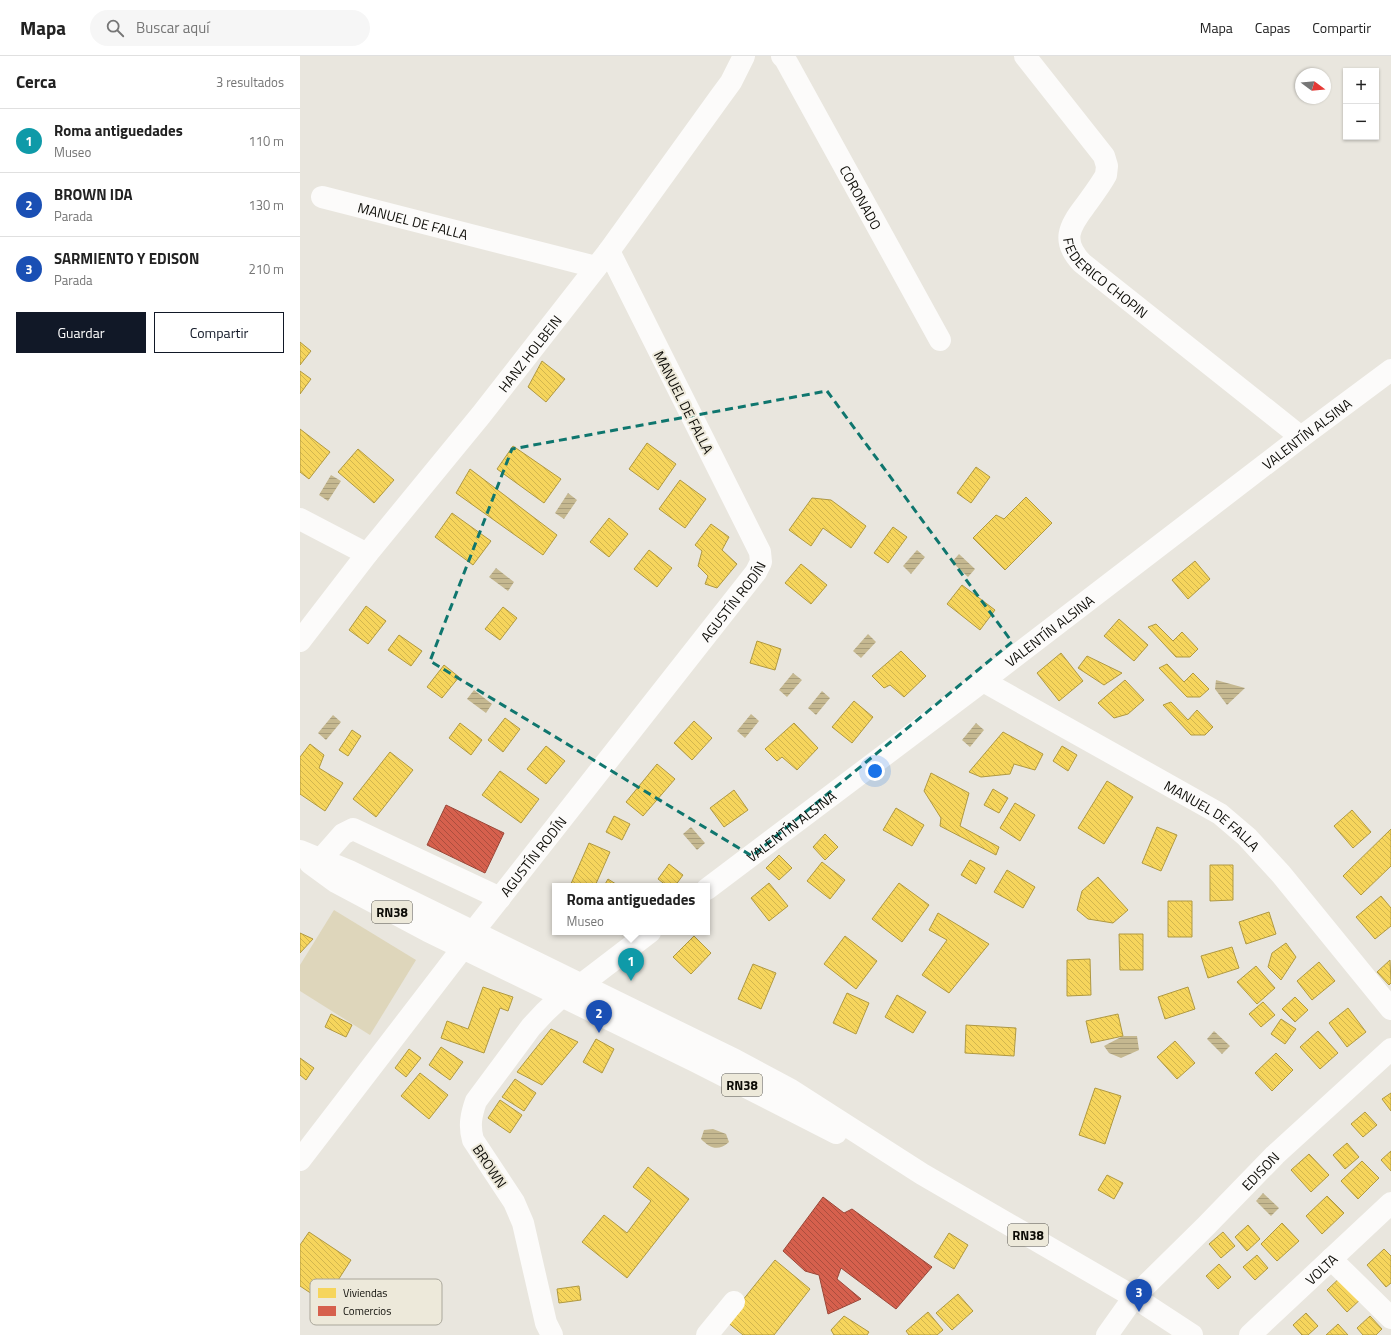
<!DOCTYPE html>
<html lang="es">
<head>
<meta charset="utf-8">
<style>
  :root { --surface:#fff; --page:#f6f6f6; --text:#222; --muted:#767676; --line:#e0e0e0; --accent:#111827 }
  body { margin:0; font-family:"Titillium Web",sans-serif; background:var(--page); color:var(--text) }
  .controls { position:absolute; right:12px; top:12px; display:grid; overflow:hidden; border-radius:0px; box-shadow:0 1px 3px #0004 }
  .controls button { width:36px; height:36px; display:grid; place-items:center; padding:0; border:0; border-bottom:1px solid var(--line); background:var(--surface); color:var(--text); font:20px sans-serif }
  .compass { position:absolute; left:995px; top:12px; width:36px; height:36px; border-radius:50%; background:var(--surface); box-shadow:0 1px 3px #0004; rotate:106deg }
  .you { position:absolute; left:575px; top:715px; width:14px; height:14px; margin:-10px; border:3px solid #fff; border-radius:50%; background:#1a73e8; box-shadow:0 0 0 6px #1a73e833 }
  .badge { display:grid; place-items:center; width:26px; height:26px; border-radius:50%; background:var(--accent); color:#fff; font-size:13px; font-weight:700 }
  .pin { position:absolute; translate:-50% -33px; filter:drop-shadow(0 1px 2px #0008) }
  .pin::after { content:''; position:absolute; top:21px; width:14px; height:12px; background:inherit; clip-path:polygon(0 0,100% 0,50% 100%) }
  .popup { position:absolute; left:252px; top:827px; width:158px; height:52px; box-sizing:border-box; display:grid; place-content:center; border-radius:0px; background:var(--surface); filter:drop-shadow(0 1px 3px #0005); font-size:13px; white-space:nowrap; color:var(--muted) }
  .popup b { font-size:15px; color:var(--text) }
  .popup::after { content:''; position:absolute; left:50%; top:100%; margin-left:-8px; border:8px solid transparent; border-top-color:var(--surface) }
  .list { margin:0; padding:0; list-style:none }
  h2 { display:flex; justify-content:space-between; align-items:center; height:52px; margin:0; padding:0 16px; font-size:17px }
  h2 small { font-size:13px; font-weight:400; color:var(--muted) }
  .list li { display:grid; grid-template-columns:26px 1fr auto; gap:12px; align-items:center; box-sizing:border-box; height:64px; padding:0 16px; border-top:1px solid var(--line) }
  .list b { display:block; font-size:15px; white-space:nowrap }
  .list p { margin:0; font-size:13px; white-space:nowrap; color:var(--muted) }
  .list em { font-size:13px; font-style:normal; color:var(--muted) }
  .actions { display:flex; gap:8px; padding:12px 16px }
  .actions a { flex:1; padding:9px 0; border:1px solid var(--accent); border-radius:0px; text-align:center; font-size:14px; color:var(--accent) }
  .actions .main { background:var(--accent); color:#fff }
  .icon { flex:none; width:22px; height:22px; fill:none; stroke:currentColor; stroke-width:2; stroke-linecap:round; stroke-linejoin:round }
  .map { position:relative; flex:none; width:1091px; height:1279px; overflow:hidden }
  header { display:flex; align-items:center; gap:24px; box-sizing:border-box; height:56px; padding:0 20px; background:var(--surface); border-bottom:1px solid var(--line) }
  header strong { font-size:19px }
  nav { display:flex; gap:22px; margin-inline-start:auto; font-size:14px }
  .search { width:280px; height:36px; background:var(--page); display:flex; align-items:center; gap:10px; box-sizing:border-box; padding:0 14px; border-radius:22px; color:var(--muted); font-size:15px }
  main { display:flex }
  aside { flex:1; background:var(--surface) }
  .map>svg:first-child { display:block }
  .garden { fill:#ded6bb }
  .water { fill:url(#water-rules) }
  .homes { fill:url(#homes-back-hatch); stroke:#b09942 }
  .shops { fill:url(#shops-back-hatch); stroke:#9a4738 }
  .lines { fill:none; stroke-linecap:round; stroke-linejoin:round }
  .minor { stroke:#fcfbfa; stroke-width:22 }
  .major { stroke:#fcfbfa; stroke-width:22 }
  .marked { fill:none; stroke:#0f766e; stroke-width:3; stroke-dasharray:8 5; stroke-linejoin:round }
  .labels { text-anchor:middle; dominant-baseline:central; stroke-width:4; stroke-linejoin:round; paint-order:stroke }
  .shield { fill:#ede9da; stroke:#504e46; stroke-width:1 }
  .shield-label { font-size:13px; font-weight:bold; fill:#0d0c07 }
  .street-label { font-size:14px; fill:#0d0c07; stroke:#ede9da }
  .key { fill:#ede9da; stroke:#aaa79b; stroke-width:1 }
  .key-label { font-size:11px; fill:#0d0c07 }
</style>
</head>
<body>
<header>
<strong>Mapa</strong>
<div class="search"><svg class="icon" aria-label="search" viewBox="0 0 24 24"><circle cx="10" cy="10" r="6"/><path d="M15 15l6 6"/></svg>Buscar aquí</div>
<nav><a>Mapa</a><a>Capas</a><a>Compartir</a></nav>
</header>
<main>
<aside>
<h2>Cerca<small>3 resultados</small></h2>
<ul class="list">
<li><span class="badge" style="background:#0f9aa8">1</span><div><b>Roma antiguedades</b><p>Museo</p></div><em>110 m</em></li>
<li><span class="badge" style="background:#1a4fb4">2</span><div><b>BROWN IDA</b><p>Parada</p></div><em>130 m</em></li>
<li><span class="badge" style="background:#1a4fb4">3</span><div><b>SARMIENTO Y EDISON</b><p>Parada</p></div><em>210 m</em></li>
</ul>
<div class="actions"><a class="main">Guardar</a><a>Compartir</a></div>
</aside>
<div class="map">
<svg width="1091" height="1279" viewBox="0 0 1091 1279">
  <defs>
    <pattern id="water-rules" width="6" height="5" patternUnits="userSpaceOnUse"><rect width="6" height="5" fill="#c5b890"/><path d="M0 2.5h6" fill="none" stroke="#a89d7b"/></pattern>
    <pattern id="homes-back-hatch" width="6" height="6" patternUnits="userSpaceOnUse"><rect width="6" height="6" fill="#f6d55c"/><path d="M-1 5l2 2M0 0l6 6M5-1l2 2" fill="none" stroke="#d2b64e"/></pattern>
    <pattern id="shops-back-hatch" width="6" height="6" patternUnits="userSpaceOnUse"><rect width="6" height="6" fill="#d6604d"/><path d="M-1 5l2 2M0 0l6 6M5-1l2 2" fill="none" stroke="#ac4e3e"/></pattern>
  </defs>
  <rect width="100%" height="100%" fill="#e9e6de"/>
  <path class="garden" d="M34 854 116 904 70 979 0 935V909Z"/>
  <path class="water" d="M31 419 41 425 28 445 19 439Z
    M268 437 277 444 264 463 255 457Z
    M617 494 625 501 611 518 603 510Z
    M659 498 675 513 668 521 652 506Z
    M196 512 214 526 208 535 189 521Z
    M568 578 576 586 561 602 553 595Z
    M493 617 502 624 487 641 479 634Z
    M916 624 945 632 927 649 915 633Z
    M174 634 192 648 186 657 167 643Z
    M522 635 530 642 516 659 508 652Z
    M451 658 459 665 445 682 437 675Z
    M33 659 41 666 26 684 18 677Z
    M676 667 684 674 670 691 662 684Z
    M391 771 405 787 397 794 383 778Z
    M914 975 930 990 922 998 907 983Z
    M823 980H837L839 994 821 1002 809 997 804 990Z
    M413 1073 426 1078 429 1086C418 1096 410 1092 401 1083L404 1074Z
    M963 1137 979 1152 971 1160 956 1145Z"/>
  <path class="homes" d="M0 286 11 295 0 309Z
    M242 305 265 323 246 346 228 331Z
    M0 315 11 323 0 338Z
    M0 373 30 396 9 423 0 416Z
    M347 387 376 408 358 434 329 413Z
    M213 390 261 423 244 447 197 413Z
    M58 393 94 424 74 447 38 416Z
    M676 411 690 421 671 447 657 437Z
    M170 413 257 479 243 499 156 437Z
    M380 424 406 443 385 472 359 453Z
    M726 441 752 467 705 514 673 482 696 459 704 463Z
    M512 442 531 444 566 470 551 492 523 472 511 490 489 474Z
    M152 457 191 485 173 509 135 481Z
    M309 462 328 478 309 501 290 486Z
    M411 468 429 481 422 494 437 508 417 532 405 528 408 520 398 510 402 495 395 489Z
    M593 471 607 481 588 507 574 497Z
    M349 494 372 512 357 531 334 513Z
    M895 505 910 523 888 543 872 524Z
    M501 508 527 529 511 548 485 527Z
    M662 529 695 554 680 574 647 548Z
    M66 550 86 565 68 588 49 574Z
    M203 551 217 562 200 584 185 573Z
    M819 563 848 589 834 605 804 580Z
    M856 568 873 585 882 576 898 593 890 601H876L848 571Z
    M99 579 122 595 111 610 88 594Z
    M457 585 481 593 475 614 450 607Z
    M601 595 626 620 604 641 590 629 584 632 572 620Z
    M761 597 783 625 759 645 737 617Z
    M787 600 822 617 804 629 778 612Z
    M867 608 884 626 893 617 909 633 900 641H887L859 612Z
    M144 609 159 621 142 642 127 631Z
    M825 624 844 644 828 658 814 662 798 647Z
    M554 645 573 661 552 687 532 671Z
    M871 646 888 664 897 654 913 671 905 679H891L863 649Z
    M205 662 220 673 203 696 188 684Z
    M394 665 412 682 392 704 374 687Z
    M160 667 182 684 171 699 149 682Z
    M494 667 518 692 497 714 482 701 477 705 465 693Z
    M52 674 61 680 48 700 39 694Z
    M703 676 743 698 735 714 714 708 710 718 681 721 669 716Z
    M10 688 24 699 19 712 43 727 25 755 0 738V701Z
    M246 690 265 705 246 728 227 713Z
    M762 690 777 699 768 715 753 705Z
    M90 696 113 714 76 761 53 743Z
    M357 708 375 723 343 760 326 746Z
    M200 715 239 743 221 767 182 739Z
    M631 717 669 737 660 770 699 791 696 799 640 770 641 762 624 735Z
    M807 725 833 741 804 788 778 772Z
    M693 733 708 742 699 757 684 749Z
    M434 734 448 754 424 771 410 752Z
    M715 747 735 759 720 785 700 772Z
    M596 752 624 769 612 790 583 774Z
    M1052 754 1071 776 1053 792 1034 770Z
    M314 760 330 768 322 784 306 776Z
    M857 771 877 779 861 815 842 807Z
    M1091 773V810L1061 839 1043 820Z
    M525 778 538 791 525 804 513 791Z
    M289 787 310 796 295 830H270Z
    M479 799 492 812 479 824 466 812Z
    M670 804 685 812 676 828 661 819Z
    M522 806 545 824 530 843 507 825Z
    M369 808 383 819 375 830H367L358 823Z
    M910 809H933V844L910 845Z
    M707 814 735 831 723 852 694 836Z
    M798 821 828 854 813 867 788 863 777 854 782 835Z
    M308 823 319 830H304Z
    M469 827 488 850 469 865 451 842Z
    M599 827 629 849 602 886 572 863Z
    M1081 840 1091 852V870L1075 883 1056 861Z
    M868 845H892V881H868Z
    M969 856 976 878 946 888 939 866Z
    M638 857 689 888 649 937 622 919 647 884 629 874Z
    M0 877 13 883 0 897Z
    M819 878H843V914H820Z
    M394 880 411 897 391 918 373 901Z
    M545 880 577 905 556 933 524 908Z
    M986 887 996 901 981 924 968 911 972 897Z
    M932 891 939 912 908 922 901 900Z
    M790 903 791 939 767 940V904Z
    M1090 904 1091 927 1089 929 1077 916Z
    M1019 906 1035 925 1012 944 997 925Z
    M453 908 476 917 461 953 438 943Z
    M956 910 975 932 957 948 937 926Z
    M183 931 213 941 208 955 200 952 184 997 141 982 147 965 168 973Z
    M888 931 895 953 865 963 858 941Z
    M547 937 569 947 556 978 533 967Z
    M597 939 626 956 613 977 585 961Z
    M995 941 1008 954 995 966 982 953Z
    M963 946 975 959 961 971 949 958Z
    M1048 952 1066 976 1047 991 1029 967Z
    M31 958 52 969 46 981 25 971Z
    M818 958 823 980 791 987 786 965Z
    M981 963 996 973 985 988 971 978Z
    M666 969 716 972 714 1000 665 997Z
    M251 973 278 986 242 1029 217 1016Z
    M1018 975 1038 997 1020 1013 1000 991Z
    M296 983 314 993 302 1017 283 1006Z
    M875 985 895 1007 877 1023 857 1001Z
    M141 991 163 1006 150 1024 129 1009Z
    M109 993 121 1002 106 1021 95 1012Z
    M976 997 993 1014 972 1035 955 1017Z
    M0 1002 14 1012 6 1024 0 1019Z
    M120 1017 148 1039 129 1063 101 1040Z
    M215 1023 236 1037 224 1055 202 1041Z
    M795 1032 821 1040 805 1088 779 1079Z
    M1091 1037V1055L1082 1043Z
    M200 1044 222 1059 210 1077 188 1062Z
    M1065 1056 1077 1069 1063 1081 1051 1068Z
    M1047 1087 1059 1101 1045 1113 1033 1099Z
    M1091 1095V1115L1081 1104Z
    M1009 1098 1029 1119 1011 1136 991 1114Z
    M1062 1105 1079 1122 1058 1143 1041 1125Z
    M348 1111 389 1143 327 1222 282 1186 304 1159 327 1177 351 1145 333 1131Z
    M807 1119 823 1127 814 1143 798 1134Z
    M1027 1140 1044 1157 1022 1178 1006 1160Z
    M982 1167 999 1185 977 1205 961 1188Z
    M948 1169 960 1183 947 1195 935 1181Z
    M9 1176 51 1204 24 1246 0 1230V1189Z
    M923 1176 935 1190 921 1202 909 1188Z
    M649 1177 668 1189 654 1213 634 1201Z
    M1084 1193 1091 1200V1227L1086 1231 1067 1209Z
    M957 1199 968 1212 955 1224 943 1211Z
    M475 1204 510 1233 474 1279H443L426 1265Z
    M919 1208 931 1221 918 1233 906 1220Z
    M1045 1217 1065 1239 1047 1256 1027 1234Z
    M279 1230 281 1244 259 1247 257 1233Z
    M658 1238 673 1255 652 1274 636 1257Z
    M628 1256 643 1274 637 1279H609L606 1275Z
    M1006 1257 1018 1270 1008 1279H1002L993 1269Z
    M544 1260 569 1276 567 1279H534L531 1274Z
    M1070 1260 1082 1273 1076 1279H1063L1057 1272Z
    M1038 1268 1048 1279H1026Z"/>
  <path class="shops" d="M146 749 204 777 185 817 127 789Z
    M523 1141 544 1157 552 1153 632 1211 596 1253 541 1212 537 1223 561 1243 528 1258 519 1219 505 1215 483 1195Z"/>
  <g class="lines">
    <g class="minor">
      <path id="s1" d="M482 0 485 3 640 284"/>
      <path id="s2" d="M725 0 804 100 807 110 806 119C800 130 792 140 785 150 769 171 761 185 782 207L1001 381"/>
      <path id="s3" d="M22 141 296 211"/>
      <path d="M0 463 67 498"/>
      <path id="s4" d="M0 585 67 498 181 359 309 195 420 41 431 26 444 0"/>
      <path id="s5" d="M683 625 920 758 947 781 981 818 1091 953"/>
      <path d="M21 803 43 778 53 773 200 842"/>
      <path id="s6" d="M407 833 683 625 1001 381 1091 314"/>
      <path id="s7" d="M0 1104 162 893 173 876 456 516 461 506 460 496 309 195"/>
      <path d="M1031 1203 1091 1262"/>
      <path d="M252 1279 246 1267 223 1167 214 1146 173 1084C169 1070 171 1059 176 1045L231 971 245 956 261 941 282 928 350 876"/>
      <path d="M407 1279 434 1246"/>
      <path id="s8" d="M807 1279 834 1241 906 1170 975 1099 1091 993"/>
      <path id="s9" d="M950 1279 1091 1147"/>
    </g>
    <path class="major" d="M0 795 49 815 435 1004 491 1034 622 1118 834 1241 892 1279
      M10 807 36 826 128 875 395 1005 536 1077"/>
  </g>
  <path class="marked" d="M527 335 712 586 452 800 130 605 212 393Z"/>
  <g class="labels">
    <g class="shield">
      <rect x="72" y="845" width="40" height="22" rx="3"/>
      <rect x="422" y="1018" width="40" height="22" rx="3"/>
      <rect x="708" y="1168" width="40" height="22" rx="3"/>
    </g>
    <g class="shield-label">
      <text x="92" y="856">RN38</text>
      <text x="442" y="1029">RN38</text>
      <text x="728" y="1179">RN38</text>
    </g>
    <g class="street-label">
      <text stroke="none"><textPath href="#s1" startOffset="162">CORONADO</textPath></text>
      <text stroke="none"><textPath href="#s3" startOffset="94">MANUEL DE FALLA</textPath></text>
      <text stroke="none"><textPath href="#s2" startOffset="276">FEDERICO CHOPIN</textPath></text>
      <text stroke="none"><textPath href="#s4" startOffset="368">HANZ HOLBEIN</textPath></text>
      <text transform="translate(384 346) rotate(63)">MANUEL DE FALLA</text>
      <text stroke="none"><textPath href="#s6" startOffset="753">VALENTÍN ALSINA</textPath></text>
      <text stroke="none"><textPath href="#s7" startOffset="707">AGUSTÍN RODÍN</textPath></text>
      <text stroke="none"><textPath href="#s6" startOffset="429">VALENTÍN ALSINA</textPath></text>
      <text stroke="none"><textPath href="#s5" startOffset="266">MANUEL DE FALLA</textPath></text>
      <text stroke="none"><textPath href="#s6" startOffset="105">VALENTÍN ALSINA</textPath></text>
      <text stroke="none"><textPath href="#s7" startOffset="383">AGUSTÍN RODÍN</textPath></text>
      <text transform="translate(190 1110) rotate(56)">BROWN</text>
      <text stroke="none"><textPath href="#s8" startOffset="225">EDISON</textPath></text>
      <text stroke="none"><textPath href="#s9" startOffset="97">VOLTA</textPath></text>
    </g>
  </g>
  <rect x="10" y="1223" width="132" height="46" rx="6" class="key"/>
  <rect x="18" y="1232" width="18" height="10" fill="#f6d55c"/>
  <rect x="18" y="1250" width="18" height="10" fill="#d6604d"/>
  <g class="key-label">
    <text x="43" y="1241">Viviendas</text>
    <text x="43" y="1259">Comercios</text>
  </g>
</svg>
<div class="controls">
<button>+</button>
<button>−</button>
</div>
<svg class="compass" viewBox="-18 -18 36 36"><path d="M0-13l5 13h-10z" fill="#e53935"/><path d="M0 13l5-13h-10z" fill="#767676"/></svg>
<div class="you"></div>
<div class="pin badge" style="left:331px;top:925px;background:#0f9aa8">1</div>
<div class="popup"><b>Roma antiguedades</b>Museo</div>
<div class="pin badge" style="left:299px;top:977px;background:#1a4fb4">2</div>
<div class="pin badge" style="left:839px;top:1256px;background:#1a4fb4">3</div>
</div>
</main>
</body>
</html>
